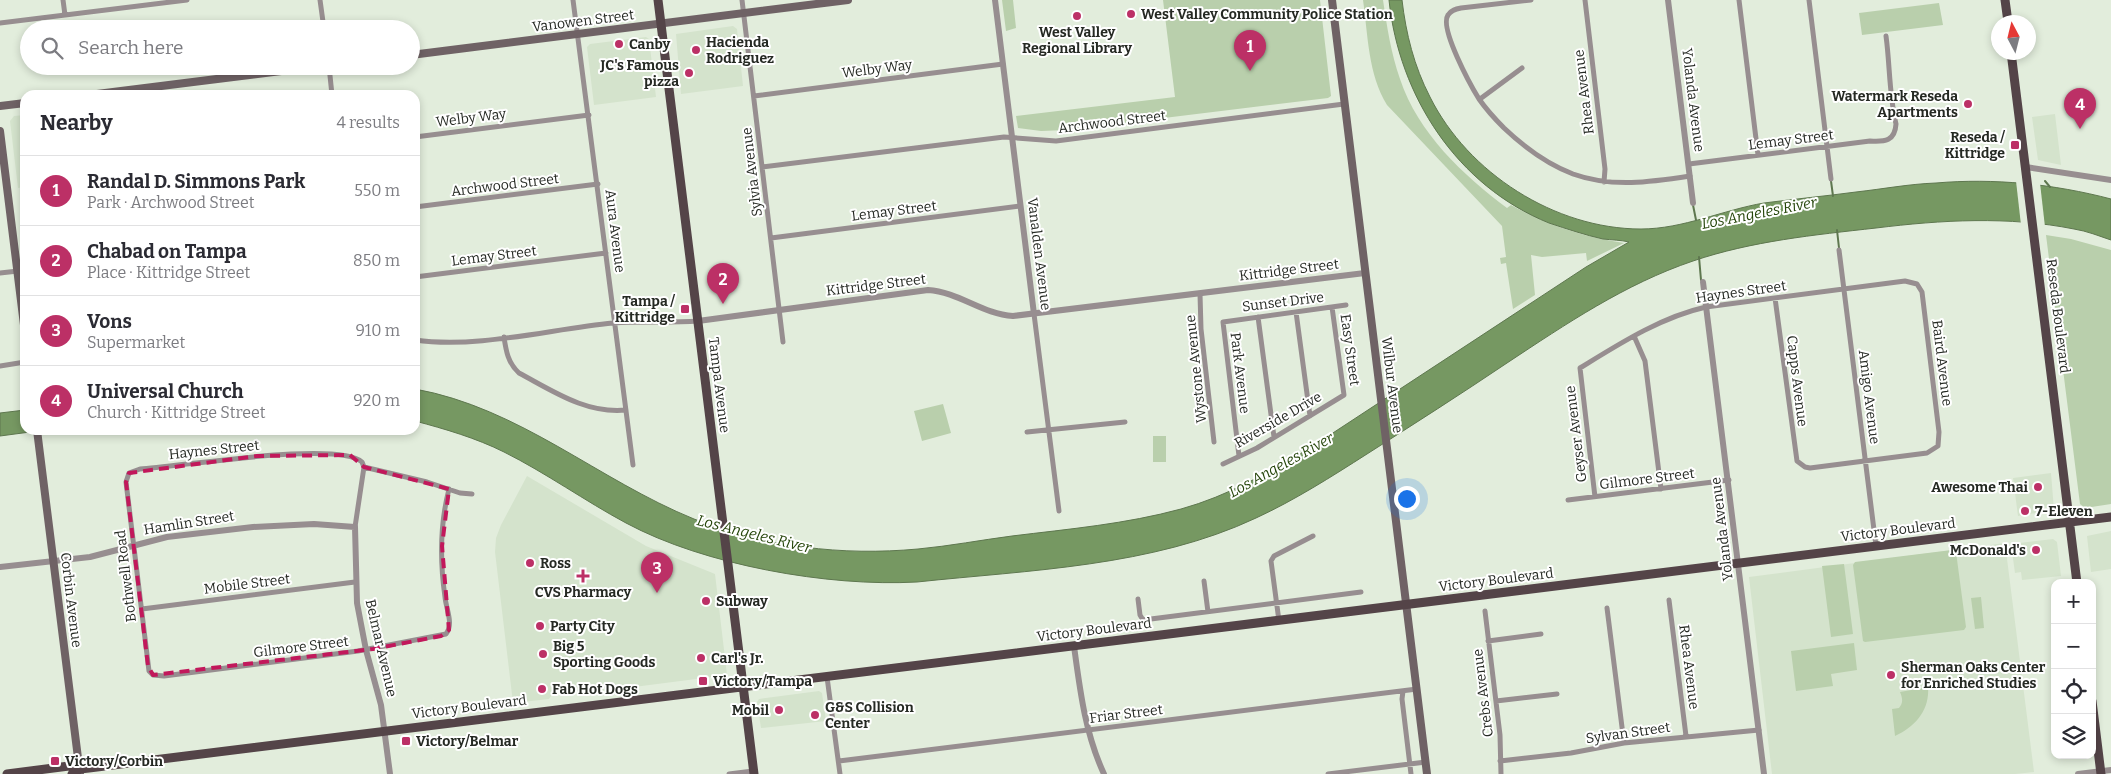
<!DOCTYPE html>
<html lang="en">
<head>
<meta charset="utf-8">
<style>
  :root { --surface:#fff; --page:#f2f2f3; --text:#2b2b33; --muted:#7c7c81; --line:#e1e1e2; --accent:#bc3066 }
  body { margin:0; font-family:Bitter,serif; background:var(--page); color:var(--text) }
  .controls { position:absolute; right:15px; bottom:15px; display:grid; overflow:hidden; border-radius:10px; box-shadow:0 2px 8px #0003 }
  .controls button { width:45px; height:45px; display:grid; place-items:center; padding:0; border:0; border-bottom:1px solid var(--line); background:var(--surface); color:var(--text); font:25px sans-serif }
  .compass { position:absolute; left:1991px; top:15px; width:45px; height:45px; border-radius:50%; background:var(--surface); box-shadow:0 2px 8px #0003; rotate:353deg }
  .you { position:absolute; left:1406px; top:498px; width:18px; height:18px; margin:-12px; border:4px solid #fff; border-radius:50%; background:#1a73e8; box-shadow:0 0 0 8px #1a73e833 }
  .badge { display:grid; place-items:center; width:32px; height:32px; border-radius:50%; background:var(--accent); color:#fff; font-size:16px; font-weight:700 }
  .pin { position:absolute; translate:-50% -41px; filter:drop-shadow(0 1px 2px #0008) }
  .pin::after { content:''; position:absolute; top:26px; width:18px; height:15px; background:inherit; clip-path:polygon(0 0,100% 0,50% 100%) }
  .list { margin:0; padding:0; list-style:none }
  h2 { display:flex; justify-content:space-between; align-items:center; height:65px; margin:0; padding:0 20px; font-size:21px }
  h2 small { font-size:16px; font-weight:400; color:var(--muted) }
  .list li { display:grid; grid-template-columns:32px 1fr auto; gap:15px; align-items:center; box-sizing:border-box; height:70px; padding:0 20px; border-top:1px solid var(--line) }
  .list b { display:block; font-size:19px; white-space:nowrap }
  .list p { margin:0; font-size:16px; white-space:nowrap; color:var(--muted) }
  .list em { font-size:16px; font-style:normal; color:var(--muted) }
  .icon { flex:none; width:28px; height:28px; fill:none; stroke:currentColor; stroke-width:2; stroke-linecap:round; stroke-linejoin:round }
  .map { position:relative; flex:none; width:2111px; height:774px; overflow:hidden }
  .search { position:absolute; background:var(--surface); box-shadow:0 2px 8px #0003; left:20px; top:20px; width:400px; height:55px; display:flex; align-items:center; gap:12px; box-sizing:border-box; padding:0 18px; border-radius:28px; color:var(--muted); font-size:19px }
  .panel { position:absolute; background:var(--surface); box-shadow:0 2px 8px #0003; left:20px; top:90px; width:400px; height:345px; border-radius:15px }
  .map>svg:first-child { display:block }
  .built { fill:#d4e3cc }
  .green { fill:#b9cfac }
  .water { fill:#769862; stroke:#5e774f }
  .pier { fill:#e2eddc }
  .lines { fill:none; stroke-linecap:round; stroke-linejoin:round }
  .stream { stroke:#5e774f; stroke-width:2 }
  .minor { stroke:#978e90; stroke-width:5 }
  .tertiary { stroke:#978e90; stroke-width:6 }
  .secondary { stroke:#6f6265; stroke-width:8 }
  .primary { stroke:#544448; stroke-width:9 }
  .marked { fill:none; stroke:#c2185b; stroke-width:4; stroke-dasharray:10 6; stroke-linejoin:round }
  .poi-dot { fill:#bc3066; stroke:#fff; stroke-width:2 }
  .labels { text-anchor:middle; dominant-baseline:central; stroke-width:4; stroke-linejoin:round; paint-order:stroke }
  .poi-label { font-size:14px; font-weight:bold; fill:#252923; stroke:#fff; text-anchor:start }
  .street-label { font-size:14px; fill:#252923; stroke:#fff }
  .water-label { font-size:15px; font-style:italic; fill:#26460b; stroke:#fff }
</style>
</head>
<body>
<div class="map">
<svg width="2111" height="774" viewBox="0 0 2111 774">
  <rect width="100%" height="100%" fill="#e2eddc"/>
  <path class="built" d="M733 26 737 29 743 86 681 94 676 34Z
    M646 37 649 39 656 97 594 105 587 47 590 44Z
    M2055 114 2061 165 2038 160 2032 117Z
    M25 115V187L18 188 10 121 14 116Z
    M2051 473 2054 510 2018 516 2013 478Z
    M527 476 646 546 715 574 727 675 564 696 563 694 551 696 549 699 513 703 495 552 496 538 501 525Z
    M2111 531V569L2091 572 2087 536Z
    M2053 539 2057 542 2061 576 2022 580 2021 572 2015 573 2011 544Z
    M2005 543 2034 772 2015 774H1772L1749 577Z
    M819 691 822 693 826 721 761 728 757 702 759 699Z"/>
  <path class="green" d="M1002 0H1013L1016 28 1006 31Z
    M1163 0H1320L1331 96 1328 98 1066 130 1041 131 1018 128 1016 116 1175 97Z
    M1363 0H1383C1387 27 1391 53 1400 79 1418 133 1463 175 1507 208L1511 205C1547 225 1583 237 1624 243L1587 261 1586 253 1542 257 1531 255 1535 295 1513 309 1506 263 1501 264 1500 258 1506 257 1502 226 1387 105C1368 74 1368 35 1363 0Z
    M1939 3 1943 25 1862 35 1859 13Z
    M2046 235 2071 239 2111 250V504L2085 508 2080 504Z
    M943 404 951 433 922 441 914 411Z
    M1153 436H1166V462H1153Z
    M1952 550 1956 552 1966 627 1964 630 1865 642 1863 641 1853 565 1855 562Z
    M1844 564 1853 634 1831 637 1822 566Z
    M1981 597 1984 628 1975 629 1971 598Z
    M1854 643 1857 670 1831 674 1833 686 1796 691 1791 651Z
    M1928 687C1930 710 1915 727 1895 736L1892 709 1899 708C1903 703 1903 699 1900 692Z"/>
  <path class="water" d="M1389 0H1402C1406 34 1414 66 1430 97 1468 173 1555 229 1641 229 1683 229 1723 210 1764 203 1795 199 1826 196 1856 192 1883 189 1909 184 1936 183 1994 178 2054 184 2111 199V240C2099 236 2087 231 2074 229 2009 216 1941 220 1876 228 1814 235 1752 241 1693 261 1625 284 1566 324 1507 363 1461 394 1414 424 1367 454 1331 477 1295 500 1256 518 1152 567 1029 570 917 582 828 587 704 565 626 523 585 501 546 473 504 452 476 438 445 429 415 421V389C520 408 598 480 694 519 766 547 842 556 918 549 950 546 981 540 1012 536 1069 529 1126 524 1181 509 1228 496 1269 472 1310 448L1586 267 1629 242C1621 240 1612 240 1603 239 1585 235 1567 229 1549 223 1457 186 1399 96 1389 0Z
    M25 410V430H45L0 436V413Z"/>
  <path class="pier" d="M2016 181 2040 183 2045 227 2021 225Z"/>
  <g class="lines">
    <path class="stream" d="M1831 181 1833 196
      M2045 181 2050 187
      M1693 205 1696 220
      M1837 230 1839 248
      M1699 257 1701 280"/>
    <path class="minor" d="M63 0 65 15
      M320 0 324 29
      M573 0 633 465
      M742 0 783 342
      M1531 0 1461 8C1456 9 1451 10 1448 15 1439 28 1471 86 1479 99 1486 109 1495 119 1504 128 1524 147 1547 164 1573 174 1612 188 1651 182 1690 176
      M1585 0 1605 169 1604 182
      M1739 0 1758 155
      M1809 0 1831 179
      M0 23 187 0
      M329 66 332 95
      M754 96 1003 64
      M1480 99 1522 68
      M415 137 589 115
      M1689 164 1870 141C1885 142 1895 141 1896 124 1889 95 1890 65 1886 36
      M762 167 1004 137 1056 141 1344 104
      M415 207 598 184
      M771 238 1020 206
      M1839 250 1876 546
      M0 273 18 271
      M415 277 606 253
      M1200 294 1201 329 1214 442
      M1296 312 1310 416
      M1034 314 1059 511
      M1258 317 1274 437
      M1634 336 1645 361 1661 489
      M504 337C506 351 508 363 519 373 553 391 586 414 626 410
      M415 340C478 349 550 329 613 323 641 321 670 323 698 321
      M0 366 25 362
      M1027 432 1125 422
      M1239 456 1223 322 1346 305
      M1223 464 1257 448 1344 395 1332 307
      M449 489C440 524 440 562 445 597 446 609 454 624 446 634L358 651 164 676 153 675 149 671 126 482 129 473 140 469C179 467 338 440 362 462L364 467 427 482 460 493 472 494
      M1595 497 1580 368C1619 344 1661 317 1706 307L1905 281 1917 284 1922 292 1939 432 1938 446 1927 453 1810 468 1805 467 1797 461 1775 298
      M1568 500 1729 480
      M355 527 364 467
      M1204 581 1208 612
      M1138 599 1140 615 1143 620 1361 592
      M1669 600 1686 736
      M1607 608 1624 743
      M142 609 355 582
      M1485 611 1500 735 1501 774
      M1279 621 1271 561 1274 556 1313 536
      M1488 641 1541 634
      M827 677 840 774
      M1403 691 1402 699 1411 774
      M1496 701 1557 694
      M839 761 1417 689
      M1500 761 1571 753 1624 743 1759 730
      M729 774 753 771
      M1328 774 1426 762"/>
    <path class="tertiary" d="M995 0 1034 314
      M1668 0 1693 203
      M2026 167 2111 180
      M1703 282 1764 774
      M698 321 928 290C959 292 982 314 1013 316L1365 273
      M0 567 90 557 167 537 253 527 314 524 355 527 357 603 366 650 381 705 390 774
      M1074 646C1080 690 1085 733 1104 774
      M2078 774 2111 770"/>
    <path class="secondary" d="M1332 0 1427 774
      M411 55 848 0
      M89 95 321 66
      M0 106 25 103
      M0 131 25 333
      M37 430 80 774"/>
    <path class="primary" d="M658 0 754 774
      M2005 0 2008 22
      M2011 52 2077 583
      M2092 701 2101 774
      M7 774 69 766 80 769
      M72 774 80 769 89 768 2111 517"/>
  </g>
  <path class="marked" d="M350 455 364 467 449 489 442 546 449 630 441 636 373 649 153 675 148 666 126 482 129 473 257 456Z"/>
  <g class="poi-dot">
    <circle cx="1131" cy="14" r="5"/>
    <circle cx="1077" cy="16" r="5"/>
    <circle cx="619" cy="44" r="5"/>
    <circle cx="696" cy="50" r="5"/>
    <circle cx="689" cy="73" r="5"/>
    <circle cx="1968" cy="104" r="5"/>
    <rect x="2010" y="140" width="10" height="10" rx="2.5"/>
    <rect x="680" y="304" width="10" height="10" rx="2.5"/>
    <circle cx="2038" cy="487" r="5"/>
    <circle cx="2025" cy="511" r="5"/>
    <circle cx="2036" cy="550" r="5"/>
    <circle cx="530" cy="563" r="5"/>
    <path d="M580.5 568.5h5v5h5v5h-5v5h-5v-5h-5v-5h5z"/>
    <circle cx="706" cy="601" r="5"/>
    <circle cx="540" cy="626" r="5"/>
    <circle cx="543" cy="654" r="5"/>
    <circle cx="701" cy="658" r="5"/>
    <circle cx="1891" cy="675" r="5"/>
    <rect x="698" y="676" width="10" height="10" rx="2.5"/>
    <circle cx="542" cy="689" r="5"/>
    <circle cx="779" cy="710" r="5"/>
    <circle cx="815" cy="715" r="5"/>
    <rect x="401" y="736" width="10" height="10" rx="2.5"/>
    <rect x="50" y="756" width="10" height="10" rx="2.5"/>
  </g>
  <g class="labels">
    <g class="poi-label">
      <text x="1141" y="14">West Valley Community Police Station</text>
      <text x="1077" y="32" text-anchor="middle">West Valley<tspan x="1077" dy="16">Regional Library</tspan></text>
      <text x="706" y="42">Hacienda<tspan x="706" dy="16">Rodriguez</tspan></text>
      <text x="629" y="44">Canby</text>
      <text x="679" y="65" text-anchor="end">JC's Famous<tspan x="679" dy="16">pizza</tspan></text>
      <text x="1958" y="96" text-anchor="end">Watermark Reseda<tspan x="1958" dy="16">Apartments</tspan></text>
      <text x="2005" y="137" text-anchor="end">Reseda /<tspan x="2005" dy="16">Kittridge</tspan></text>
      <text x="675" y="301" text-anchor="end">Tampa /<tspan x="675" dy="16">Kittridge</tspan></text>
      <text x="2028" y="487" text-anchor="end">Awesome Thai</text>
      <text x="2035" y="511">7-Eleven</text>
      <text x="2026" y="550" text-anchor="end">McDonald's</text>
      <text x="540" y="563">Ross</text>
      <text x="583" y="592" text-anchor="middle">CVS Pharmacy</text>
      <text x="716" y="601">Subway</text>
      <text x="550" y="626">Party City</text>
      <text x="553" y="646">Big 5<tspan x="553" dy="16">Sporting Goods</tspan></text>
      <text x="711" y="658">Carl's Jr.</text>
      <text x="1901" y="667">Sherman Oaks Center<tspan x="1901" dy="16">for Enriched Studies</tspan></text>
      <text x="713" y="681">Victory/Tampa</text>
      <text x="552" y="689">Fab Hot Dogs</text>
      <text x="825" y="707">G&amp;S Collision<tspan x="825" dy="16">Center</tspan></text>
      <text x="769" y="710" text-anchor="end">Mobil</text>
      <text x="416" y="741">Victory/Belmar</text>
      <text x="65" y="761">Victory/Corbin</text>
    </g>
    <g class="street-label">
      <text transform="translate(583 21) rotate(-7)">Vanowen Street</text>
      <text transform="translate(877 69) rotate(-7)">Welby Way</text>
      <text transform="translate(1584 92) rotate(-97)">Rhea Avenue</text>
      <text transform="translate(1693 100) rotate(83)">Yolanda Avenue</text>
      <text transform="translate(471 118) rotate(-7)">Welby Way</text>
      <text transform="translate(1112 122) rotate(-7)">Archwood Street</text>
      <text transform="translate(1791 140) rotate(-7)">Lemay Street</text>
      <text transform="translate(752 172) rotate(-97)">Sylvia Avenue</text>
      <text transform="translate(505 185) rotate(-7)">Archwood Street</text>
      <text transform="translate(894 211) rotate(-7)">Lemay Street</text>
      <text transform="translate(615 231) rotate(83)">Aura Avenue</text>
      <text transform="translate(1039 254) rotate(83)">Vanalden Avenue</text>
      <text transform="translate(494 256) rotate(-7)">Lemay Street</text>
      <text transform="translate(1289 270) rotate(-7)">Kittridge Street</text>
      <text transform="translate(876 285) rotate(-7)">Kittridge Street</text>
      <text transform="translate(1741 292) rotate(-8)">Haynes Street</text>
      <text transform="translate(1283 302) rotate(-7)">Sunset Drive</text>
      <text transform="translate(2058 316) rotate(83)">Reseda Boulevard</text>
      <text transform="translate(1350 350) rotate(82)">Easy Street</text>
      <text transform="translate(1942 363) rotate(83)">Baird Avenue</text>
      <text transform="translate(1196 369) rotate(-96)">Wystone Avenue</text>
      <text transform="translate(1240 373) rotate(83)">Park Avenue</text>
      <text transform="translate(1797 381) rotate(83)">Capps Avenue</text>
      <text transform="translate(719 385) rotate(83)">Tampa Avenue</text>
      <text transform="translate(1392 385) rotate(83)">Wilbur Avenue</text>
      <text transform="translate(1869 397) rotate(83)">Amigo Avenue</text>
      <text transform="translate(1278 420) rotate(-30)">Riverside Drive</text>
      <text transform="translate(1576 434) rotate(-97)">Geyser Avenue</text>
      <text transform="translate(214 450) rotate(-6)">Haynes Street</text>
      <text transform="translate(1647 479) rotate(-7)">Gilmore Street</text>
      <text transform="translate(189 523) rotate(-9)">Hamlin Street</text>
      <text transform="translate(1722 529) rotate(-97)">Yolanda Avenue</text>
      <text transform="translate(1898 530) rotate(-7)">Victory Boulevard</text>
      <text transform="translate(126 576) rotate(-97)">Bothwell Road</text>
      <text transform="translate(1496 580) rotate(-7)">Victory Boulevard</text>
      <text transform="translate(247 584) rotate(-7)">Mobile Street</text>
      <text transform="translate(71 600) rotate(83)">Corbin Avenue</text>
      <text transform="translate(1094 630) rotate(-7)">Victory Boulevard</text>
      <text transform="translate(301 647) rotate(-7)">Gilmore Street</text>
      <text transform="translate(381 648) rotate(77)">Belmar Avenue</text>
      <text transform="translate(1689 667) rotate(83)">Rhea Avenue</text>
      <text transform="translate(1483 693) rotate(-97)">Crebs Avenue</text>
      <text transform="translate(469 707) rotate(-7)">Victory Boulevard</text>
      <text transform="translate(1126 714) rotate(-7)">Friar Street</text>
      <text transform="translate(1628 733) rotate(-8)">Sylvan Street</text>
    </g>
    <g class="water-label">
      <text transform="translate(1759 213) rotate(-11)">Los Angeles River</text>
      <text transform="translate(1281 465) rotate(-29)">Los Angeles River</text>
      <text transform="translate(754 534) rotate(14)">Los Angeles River</text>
    </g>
  </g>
</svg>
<div class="controls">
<button>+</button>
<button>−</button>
<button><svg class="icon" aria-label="locate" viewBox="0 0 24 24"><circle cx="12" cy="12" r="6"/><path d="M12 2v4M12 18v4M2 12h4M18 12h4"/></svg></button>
<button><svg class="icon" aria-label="layers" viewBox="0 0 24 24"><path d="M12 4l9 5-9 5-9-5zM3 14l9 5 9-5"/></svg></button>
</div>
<svg class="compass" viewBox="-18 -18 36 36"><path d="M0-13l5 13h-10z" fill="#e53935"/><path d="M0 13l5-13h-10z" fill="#7c7c81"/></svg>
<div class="you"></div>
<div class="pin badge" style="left:1250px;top:71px">1</div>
<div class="pin badge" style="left:723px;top:304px">2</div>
<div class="pin badge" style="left:657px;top:593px">3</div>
<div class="pin badge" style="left:2080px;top:129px">4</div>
<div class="search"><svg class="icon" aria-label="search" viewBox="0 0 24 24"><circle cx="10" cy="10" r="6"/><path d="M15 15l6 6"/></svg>Search here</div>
<section class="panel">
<h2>Nearby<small>4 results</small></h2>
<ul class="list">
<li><span class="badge">1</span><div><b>Randal D. Simmons Park</b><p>Park · Archwood Street</p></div><em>550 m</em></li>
<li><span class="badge">2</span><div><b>Chabad on Tampa</b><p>Place · Kittridge Street</p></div><em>850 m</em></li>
<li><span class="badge">3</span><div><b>Vons</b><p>Supermarket</p></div><em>910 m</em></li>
<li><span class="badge">4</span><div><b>Universal Church</b><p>Church · Kittridge Street</p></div><em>920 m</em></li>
</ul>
</section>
</div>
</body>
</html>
